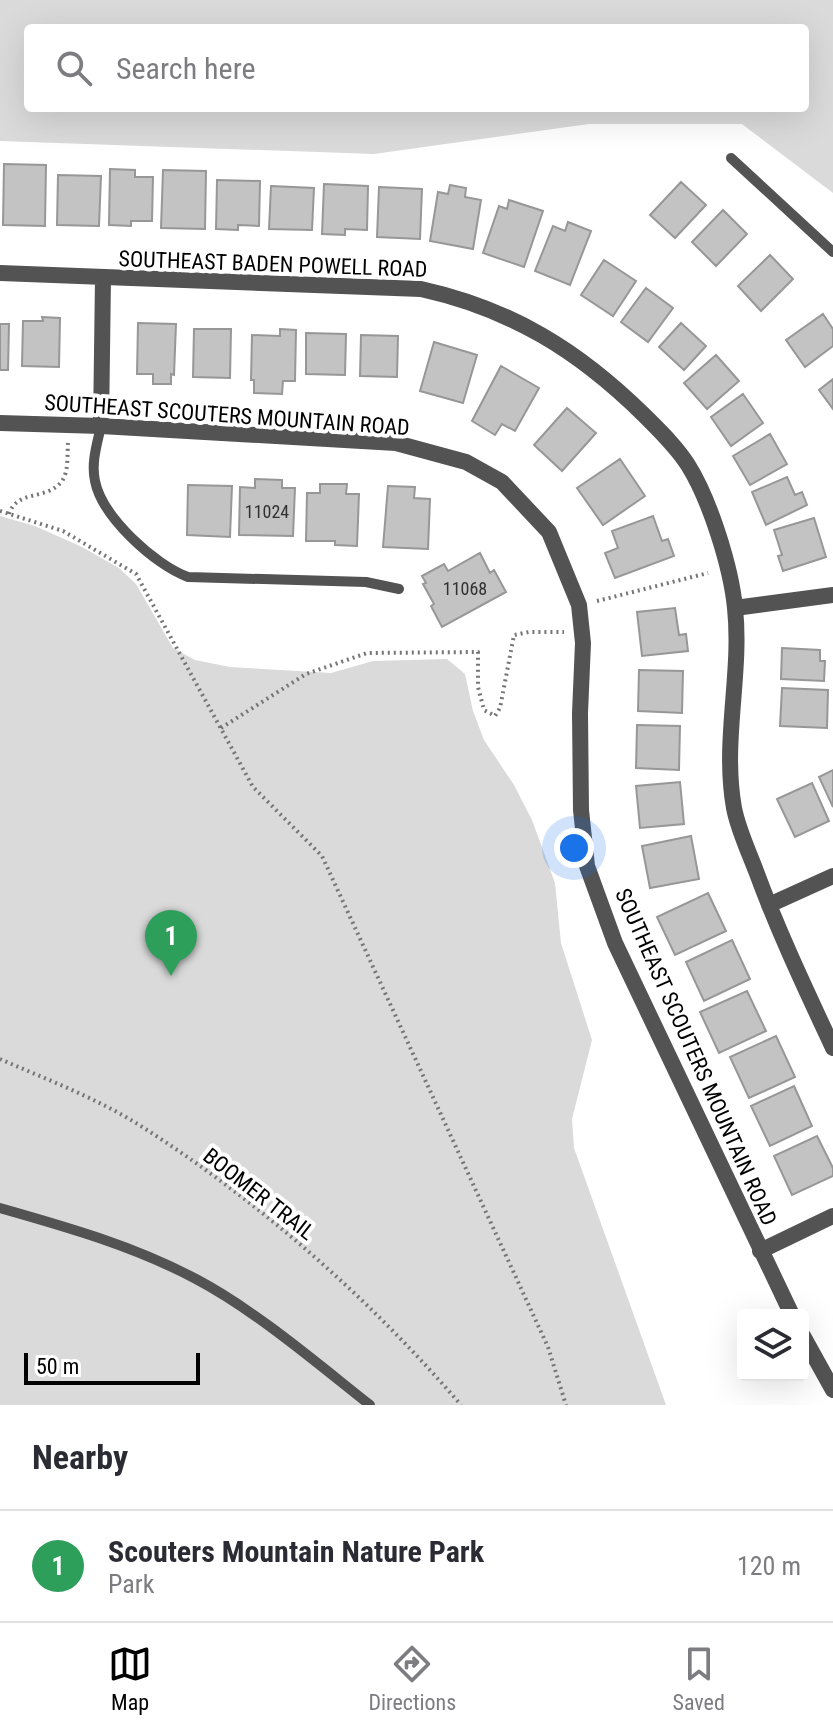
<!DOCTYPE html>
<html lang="en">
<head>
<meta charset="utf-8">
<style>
  :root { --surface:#fff; --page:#f2f2f3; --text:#2b2b33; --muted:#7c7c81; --line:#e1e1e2; --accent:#000 }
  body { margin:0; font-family:"Roboto Condensed",sans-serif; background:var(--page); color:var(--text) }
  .controls { position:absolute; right:24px; bottom:24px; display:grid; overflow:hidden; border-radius:8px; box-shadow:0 8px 32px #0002 }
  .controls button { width:72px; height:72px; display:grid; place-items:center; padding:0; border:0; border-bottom:2px solid var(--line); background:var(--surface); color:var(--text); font:40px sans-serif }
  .scale { position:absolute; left:24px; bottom:20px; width:176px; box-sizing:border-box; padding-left:8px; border:4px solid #000; border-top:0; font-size:22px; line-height:28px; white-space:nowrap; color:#000; -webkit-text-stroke:6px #fff; paint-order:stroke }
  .you { position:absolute; left:574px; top:848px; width:28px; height:28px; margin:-20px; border:6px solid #fff; border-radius:50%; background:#1a73e8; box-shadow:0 0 0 12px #1a73e833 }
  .badge { display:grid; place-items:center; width:52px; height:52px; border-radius:50%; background:var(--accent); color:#fff; font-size:26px; font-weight:700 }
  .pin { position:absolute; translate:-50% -66px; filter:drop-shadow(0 2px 4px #0008) }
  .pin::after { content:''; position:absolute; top:42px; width:28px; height:24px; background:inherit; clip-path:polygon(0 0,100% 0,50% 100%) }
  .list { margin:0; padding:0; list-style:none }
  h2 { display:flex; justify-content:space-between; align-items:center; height:104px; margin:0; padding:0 32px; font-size:34px }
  h2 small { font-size:26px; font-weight:400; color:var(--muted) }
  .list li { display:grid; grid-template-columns:52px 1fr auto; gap:24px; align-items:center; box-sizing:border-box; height:112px; padding:0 32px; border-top:2px solid var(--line) }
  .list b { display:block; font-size:30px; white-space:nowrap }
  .list p { margin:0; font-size:26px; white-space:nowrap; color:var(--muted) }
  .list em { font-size:26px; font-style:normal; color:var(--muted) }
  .icon { flex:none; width:44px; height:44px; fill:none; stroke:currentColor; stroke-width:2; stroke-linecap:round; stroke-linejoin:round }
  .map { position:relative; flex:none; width:833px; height:1405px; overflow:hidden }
  .search { position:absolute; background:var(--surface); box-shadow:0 8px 32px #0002; left:24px; right:24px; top:24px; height:88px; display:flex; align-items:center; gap:20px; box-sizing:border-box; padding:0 28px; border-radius:8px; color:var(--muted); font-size:30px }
  .sheet { height:216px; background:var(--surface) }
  nav { display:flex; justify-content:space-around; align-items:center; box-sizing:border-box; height:112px; border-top:2px solid var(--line); background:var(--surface); font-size:22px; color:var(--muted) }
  nav a { display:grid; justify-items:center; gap:4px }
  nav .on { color:var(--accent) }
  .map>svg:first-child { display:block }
  .green { fill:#dadada; fill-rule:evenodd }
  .building { fill:#c3c3c3; stroke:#979797; stroke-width:2 }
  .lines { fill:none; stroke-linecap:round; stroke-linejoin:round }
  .path { stroke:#757575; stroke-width:4; stroke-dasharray:2 4; stroke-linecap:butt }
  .service { stroke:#535353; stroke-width:10 }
  .minor { stroke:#535353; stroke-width:16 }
  .tertiary { stroke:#535353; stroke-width:16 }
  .labels { text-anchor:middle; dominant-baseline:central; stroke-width:8; stroke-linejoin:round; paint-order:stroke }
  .number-label { font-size:18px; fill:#313131 }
  .street-label { font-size:22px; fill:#000; stroke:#fff }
</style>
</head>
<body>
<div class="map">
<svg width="833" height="1405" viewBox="0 0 833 1405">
  <rect width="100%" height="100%" fill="#fff"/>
  <path class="green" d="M0 0H833V193L742 124H589L374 154 0 141ZM28 28H805V108H28Z
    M0 516 35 526 82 547 119 568 136 584 173 648 195 660 230 667 331 673 373 661 447 659 465 674 473 711 484 740 514 785 532 820 555 883 561 943 592 1040 572 1119 574 1148 666 1405H0Z"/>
  <path class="building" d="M4 164 46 165 45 226 3 225Z
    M110 169 135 170V177H153L152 221H131V226L109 225Z
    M163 170 206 171 205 229 161 228Z
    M58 175 101 176 99 226 57 225Z
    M217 180 260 181 259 226 238 225V230L216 229Z
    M681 182 706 205 675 238 650 215Z
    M324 184 368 186 367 230 345 229V235L322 234Z
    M450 185 466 188 465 197 481 200 473 249 430 241 438 192 448 194Z
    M271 186 314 188 312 230 269 229Z
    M379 187 422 189 420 239 377 237Z
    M509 200 543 211 524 267 483 253 499 206 507 209Z
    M723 210 747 234 716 266 692 242Z
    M568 222 591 231 570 285 535 271 553 226 565 231Z
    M770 255 793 279 761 311 738 286Z
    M604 260 636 281 613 316 581 295Z
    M646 288 673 308 648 342 621 322Z
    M823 314 833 329V346L805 367 786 340Z
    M42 317 60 318 59 367 22 366 23 321H43Z
    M138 323 176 324 174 375 171 374V384H153V374H137Z
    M681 323 706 346 684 370 659 347Z
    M0 324H9L8 370H0Z
    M194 329H231L230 378 193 377Z
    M280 329 296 330 295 381H283L282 394 254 393V380H251L252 335 280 336Z
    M306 333 346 334 345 375 306 374Z
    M361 335 398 336 397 377 360 376Z
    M434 342 477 355 463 403 420 391Z
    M716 355 739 381 707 409 684 383Z
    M501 366 539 388 515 431 502 424 495 435 472 421Z
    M833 379V409L819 390Z
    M743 394 763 423 731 446 711 417Z
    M567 408 596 433 562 471 534 445Z
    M770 434 787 464 750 485 733 456Z
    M620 459 645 496 603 525 577 488Z
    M787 477 795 495 802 492 807 505 766 525 752 492Z
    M255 479 282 480V488H295L293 536 239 535 240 487 255 488Z
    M320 484H347L346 494H359L357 546 335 545V541H306L307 493H320Z
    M188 485 232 486 230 537 187 535Z
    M388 486 415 487 414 498 430 499 428 549 383 547Z
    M653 516 662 541 668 539 674 556 615 578 605 553 618 548 612 531Z
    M814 518 826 557 783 571 778 556 782 555 774 530Z
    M480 553 490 573 494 570 506 592 442 627 431 606 434 604 423 584 426 583 422 576 444 564 448 571Z
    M675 608 679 635 686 634 688 651 642 656 637 612Z
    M782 648 820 650V661H825L824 681 781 679Z
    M639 670 683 671 682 713 638 711Z
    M782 688 828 690 827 728 780 726Z
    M637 725 680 726 679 770 636 768Z
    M833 770V807L819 777Z
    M680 782 684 824 640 828 636 786Z
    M812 783 829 821 795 837 777 799Z
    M691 836 699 879 650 888 642 846Z
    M708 893 726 931 675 955 657 917Z
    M732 940 750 979 704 1001 686 962Z
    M747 991 766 1031 719 1053 700 1012Z
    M776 1036 795 1077 749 1098 730 1057Z
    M794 1086 812 1126 770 1146 751 1106Z
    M817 1136 833 1168V1176L792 1195 774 1156Z"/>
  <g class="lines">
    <path class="path" d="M0 511 63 531 136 574 253 787 322 856 548 1347 566 1405
      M9 514C17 489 47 501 62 481 69 471 67 454 68 443
      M597 601 708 573
      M221 728 306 674 367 653 478 652V687L484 710 495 716 500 708 514 635 529 632H564
      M0 1059C48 1080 99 1099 144 1128 261 1203 370 1299 461 1405"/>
    <path class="service" d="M731 158 833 252
      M101 426C97 444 91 463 95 481 102 517 155 565 188 577L366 582 399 589
      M0 1208C67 1227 134 1246 196 1279 255 1310 318 1364 370 1405"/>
    <path class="minor" d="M0 273 421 289C511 309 578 350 644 415 659 430 676 446 688 465 710 500 731 567 735 608 742 674 722 741 734 808 738 829 748 850 756 871 778 931 806 990 833 1048
      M101 426 103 278
      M735 608 833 595
      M769 905 833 876
      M760 1251 833 1216"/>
    <path class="tertiary" d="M0 423 101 426 396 443 466 462 502 482 549 532 579 605 583 643 580 713 581 810 587 866 615 943 792 1315
      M803 1336 833 1390"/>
  </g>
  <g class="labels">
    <g class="number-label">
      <text x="267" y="511">11024</text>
      <text x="465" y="588">11068</text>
    </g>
    <g class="street-label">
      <text transform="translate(273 264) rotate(2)">SOUTHEAST BADEN POWELL ROAD</text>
      <text transform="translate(227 415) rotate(4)">SOUTHEAST SCOUTERS MOUNTAIN ROAD</text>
      <text transform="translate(696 1057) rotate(66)">SOUTHEAST SCOUTERS MOUNTAIN ROAD</text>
      <text transform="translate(259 1194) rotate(38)">BOOMER TRAIL</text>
    </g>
  </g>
</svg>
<div class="controls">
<button><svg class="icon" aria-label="layers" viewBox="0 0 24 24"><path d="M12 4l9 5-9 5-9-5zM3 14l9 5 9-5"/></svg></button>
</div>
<div class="scale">50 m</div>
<div class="you"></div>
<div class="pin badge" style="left:171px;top:976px;background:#2e9e5b">1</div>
<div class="search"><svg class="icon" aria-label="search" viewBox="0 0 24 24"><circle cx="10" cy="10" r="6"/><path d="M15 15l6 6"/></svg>Search here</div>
</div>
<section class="sheet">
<h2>Nearby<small></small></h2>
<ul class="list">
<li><span class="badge" style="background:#2e9e5b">1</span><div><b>Scouters Mountain Nature Park</b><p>Park</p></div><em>120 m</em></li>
</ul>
</section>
<nav>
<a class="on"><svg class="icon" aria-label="map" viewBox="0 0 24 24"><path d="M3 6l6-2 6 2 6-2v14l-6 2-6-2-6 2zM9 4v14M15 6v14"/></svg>Map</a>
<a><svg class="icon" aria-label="directions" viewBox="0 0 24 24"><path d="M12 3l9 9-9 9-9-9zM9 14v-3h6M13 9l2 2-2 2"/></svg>Directions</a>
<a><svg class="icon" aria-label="saved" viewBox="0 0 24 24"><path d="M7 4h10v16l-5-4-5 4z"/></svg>Saved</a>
</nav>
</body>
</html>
